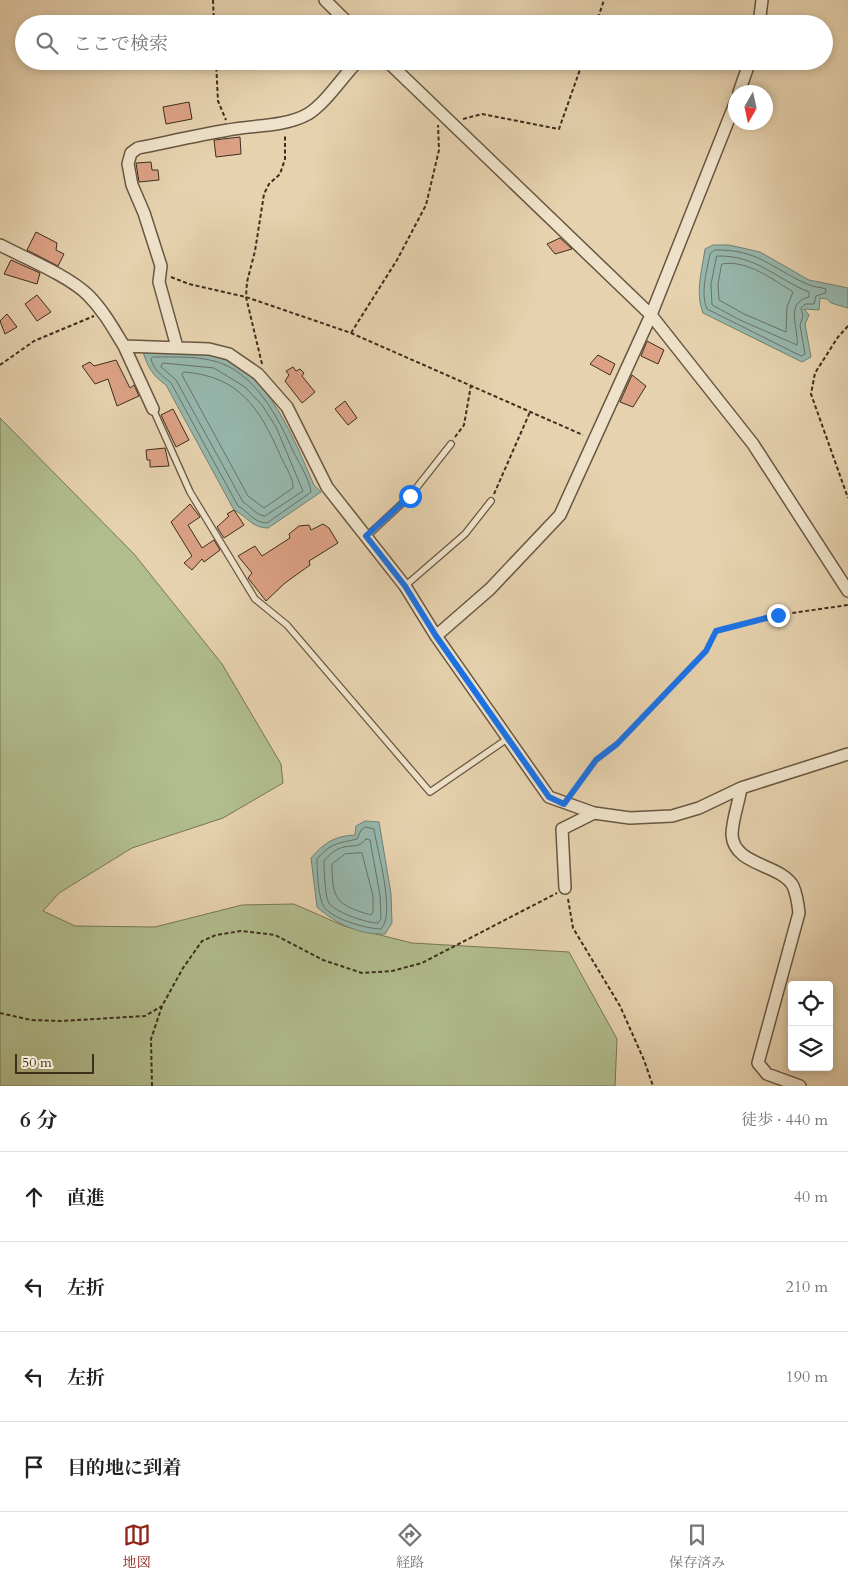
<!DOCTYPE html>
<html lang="ja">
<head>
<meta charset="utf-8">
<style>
  :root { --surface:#fff; --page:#f6f6f6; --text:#222; --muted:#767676; --line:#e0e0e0; --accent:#8f2418 }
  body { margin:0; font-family:Cardo,"Noto Serif JP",serif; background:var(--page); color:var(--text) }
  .controls { position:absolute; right:15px; bottom:15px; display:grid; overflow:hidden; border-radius:5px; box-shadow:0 2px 8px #0003 }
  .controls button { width:45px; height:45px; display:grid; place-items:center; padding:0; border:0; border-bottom:1px solid var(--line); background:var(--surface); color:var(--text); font:25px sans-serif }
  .compass { position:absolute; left:728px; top:85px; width:45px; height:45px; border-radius:50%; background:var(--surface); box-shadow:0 2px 8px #0003; rotate:189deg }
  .scale { position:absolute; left:15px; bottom:12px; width:79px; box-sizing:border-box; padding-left:5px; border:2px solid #3d2e1e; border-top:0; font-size:14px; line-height:18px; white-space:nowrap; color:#3d2e1e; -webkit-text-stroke:4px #efe2ca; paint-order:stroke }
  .stop { position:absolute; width:15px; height:15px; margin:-11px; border:4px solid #1a73e8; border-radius:50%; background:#fff }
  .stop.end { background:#1a73e8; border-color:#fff; box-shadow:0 1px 5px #0008 }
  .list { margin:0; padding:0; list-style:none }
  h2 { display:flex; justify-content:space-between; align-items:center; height:65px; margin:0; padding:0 20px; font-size:21px }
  h2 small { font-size:16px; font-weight:400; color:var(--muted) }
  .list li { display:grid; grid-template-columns:32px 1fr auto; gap:15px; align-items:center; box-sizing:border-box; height:90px; padding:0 20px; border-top:1px solid var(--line) }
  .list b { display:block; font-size:19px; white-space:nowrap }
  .list em { font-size:16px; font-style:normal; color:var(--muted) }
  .icon { flex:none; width:28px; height:28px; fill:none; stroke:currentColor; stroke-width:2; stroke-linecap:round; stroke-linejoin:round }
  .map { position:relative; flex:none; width:848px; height:1086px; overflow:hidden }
  .search { position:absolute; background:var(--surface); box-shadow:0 2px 8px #0003; left:15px; right:15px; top:15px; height:55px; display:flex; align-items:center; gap:12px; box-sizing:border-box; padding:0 18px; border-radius:28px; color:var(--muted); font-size:19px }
  .sheet { height:425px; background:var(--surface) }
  nav { display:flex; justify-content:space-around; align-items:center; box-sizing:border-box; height:70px; border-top:1px solid var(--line); background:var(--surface); font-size:14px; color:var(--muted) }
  nav a { display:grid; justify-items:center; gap:2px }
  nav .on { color:var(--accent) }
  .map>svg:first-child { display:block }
  .green { fill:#b1bd8d; stroke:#777656 }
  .water { fill:#96b7ad; stroke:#728074 }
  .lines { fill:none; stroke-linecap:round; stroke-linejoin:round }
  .shore { stroke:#6a7266; stroke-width:1 }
  .building { fill:#dca185; stroke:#3d2e1e }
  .service-casing { stroke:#675742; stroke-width:8 }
  .minor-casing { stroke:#675742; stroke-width:14 }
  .path { stroke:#3d2e1e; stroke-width:2; stroke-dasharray:4 2.5; stroke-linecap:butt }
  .service { stroke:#efe2ca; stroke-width:5.5 }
  .minor { stroke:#efe2ca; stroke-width:11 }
  .route { stroke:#1a73e8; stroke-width:6 }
</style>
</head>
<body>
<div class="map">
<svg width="848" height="1086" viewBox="0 0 848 1086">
  <rect width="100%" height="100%" fill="#e6d2ae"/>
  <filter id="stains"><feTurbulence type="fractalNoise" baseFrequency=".004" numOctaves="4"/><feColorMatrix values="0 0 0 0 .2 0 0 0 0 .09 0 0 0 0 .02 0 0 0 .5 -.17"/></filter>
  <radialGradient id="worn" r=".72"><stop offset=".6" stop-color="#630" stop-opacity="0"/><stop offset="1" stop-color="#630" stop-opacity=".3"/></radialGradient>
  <path class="green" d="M0 418 134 554 222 664 281 764 283 783 223 818 132 848 59 893 43 911 75 926 155 927 242 905 294 904 344 926 412 943 569 952 617 1039 615 1086H0Z"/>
  <path class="water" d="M713 245H729L760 252 809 280 848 288V308L831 303 827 299 820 298 819 310 804 309 809 315 805 324 811 357 802 362 703 313C695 293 702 270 705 249Z
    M143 352C167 353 194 350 217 357 269 371 294 440 314 485L321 492 268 528C252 528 248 517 234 510L166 385C153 376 148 368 143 352Z
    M365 821 379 822 391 894 392 923 385 934C360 935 336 924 317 907L311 858C324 843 334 836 355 835L356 826Z"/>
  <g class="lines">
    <path class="shore" d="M715 250C758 249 771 268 807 284 813 287 820 287 826 289L825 293 816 296 814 304H805L801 308 803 316 800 325 805 354 801 356 707 309C700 292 707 271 710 254Z
      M717 256C757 255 776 279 809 292V297C784 303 799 328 797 345L740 320 712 305 711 285Z
      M722 264C746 259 774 280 793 292L787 307 786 332 744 314 719 300 718 285Z
      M153 357C173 357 195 356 214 361 254 371 278 417 293 451 299 463 310 480 311 492L267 523C254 523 249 512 238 506L171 383C162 375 154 371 151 359Z
      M163 363 214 368 245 387 262 405 276 427 303 491 265 516C257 516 250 506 243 502L176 380 161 367Z
      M184 372C240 376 260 409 281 457 285 466 294 479 293 488L264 508 248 496 182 375Z
      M366 827 374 829C377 850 396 914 381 929 367 929 326 918 322 903 318 891 317 872 317 859 332 842 337 844 357 839L361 830Z
      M366 839 370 840 380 895 381 919 378 923C367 923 332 912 328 901 325 893 324 870 324 861 329 855 335 849 344 847 353 845 359 848 366 839Z
      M362 853 373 896V912L371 915C336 905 332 899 332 864L345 854Z"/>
  </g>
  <path class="building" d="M189 102 192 119 166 124 163 107Z
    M240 137 241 154 216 157 214 140Z
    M151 162 152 170H158L159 180 139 182 136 163Z
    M36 232 57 243 56 250 64 254 58 266 27 250Z
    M560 238 572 249 555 254 547 244Z
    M11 260 40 273 37 284 4 274Z
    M37 295 51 312 37 321 25 304Z
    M7 314 17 327 5 334 0 321Z
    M647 341 664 350 658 364 641 356Z
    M598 355 615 364 610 375 590 364Z
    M116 360 130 388 134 385 139 396 117 406 108 379 95 384 82 366 90 362 94 366Z
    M293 367 296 371 300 369 304 373 302 376 315 392 302 403 285 381 289 375 286 371Z
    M632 375 646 386 633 407 620 402Z
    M345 401 357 418 348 425 335 409Z
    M173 409 189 440 176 447 161 415Z
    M165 448 169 466 150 467V460H147L146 450Z
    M190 504 200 517 188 525 202 548 214 540 220 550 204 562 202 559 192 570 184 563 192 556 171 522Z
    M234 510 244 525 224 538 217 527 229 516 227 514Z
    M323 524 329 528 338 543 309 561 310 565 285 583 266 601 248 578 252 573 238 556 255 546 262 556 290 538 289 534 299 526 309 525 311 530Z"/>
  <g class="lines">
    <defs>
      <path id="service" d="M153 409 190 492 255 599 287 625 430 792 507 739
        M366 537 410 496 451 444
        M405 586 465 534 491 501"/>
      <path id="minor" d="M325 0 349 24
        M759 24 762 0
        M387 61 651 315 753 444 848 591
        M739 92 750 61
        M0 245C25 258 69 276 88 295 103 310 113 328 124 346L209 349 229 354 258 374 287 407 327 487 405 586 436 636 549 797 594 813 630 818 672 816 699 808 741 788 848 754
        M124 346 153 409
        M177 347 159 282 161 266 144 213 132 185 128 164 131 153 138 148C168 142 198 135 228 130 254 125 285 127 308 114 326 103 342 77 358 61
        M436 636 490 589 560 515 651 315 736 101
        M741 788C739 802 732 820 732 835 734 866 781 864 793 886 797 895 798 904 799 913L758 1063 767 1074 800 1086
        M565 888 562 829 594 813"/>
    </defs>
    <use href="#service" class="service-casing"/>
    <use href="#minor" class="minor-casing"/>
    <path class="path" d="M213 0 214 24
      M596 24 604 0
      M216 61 218 101 226 120
      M463 119 482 114 559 129 583 61
      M171 277 189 284 246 297 351 333 583 435
      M848 326 838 337 815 373 811 394 848 498
      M351 333 397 260 426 205 439 150 438 125
      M262 364 246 297 247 282 255 251 264 194 269 184 280 174 285 159V134
      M0 365 34 341 94 316
      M455 437 464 425 471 385
      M494 494 530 412
      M571 795 596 760 617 744 706 651 716 631 778 615 848 605
      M568 899 573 928 620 1006 644 1060 653 1086
      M0 1013 31 1020 61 1021 145 1016 162 1006
      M152 1086 151 1039 162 1006 183 968 202 941 216 935 241 931 275 935 323 960 362 973 392 971 422 963 557 893"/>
    <use href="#service" class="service"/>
    <use href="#minor" class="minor"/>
  </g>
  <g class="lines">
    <path class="route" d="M410 496 366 536 405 586 436 636 549 797 564 804 596 760 617 744 706 651 716 631 778 615"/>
  </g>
  <rect width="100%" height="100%" filter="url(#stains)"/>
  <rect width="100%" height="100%" fill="url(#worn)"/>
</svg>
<div class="controls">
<button><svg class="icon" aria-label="locate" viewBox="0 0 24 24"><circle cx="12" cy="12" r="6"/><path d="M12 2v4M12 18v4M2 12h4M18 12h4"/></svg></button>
<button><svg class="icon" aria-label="layers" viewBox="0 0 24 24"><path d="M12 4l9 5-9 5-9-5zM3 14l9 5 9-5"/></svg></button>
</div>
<svg class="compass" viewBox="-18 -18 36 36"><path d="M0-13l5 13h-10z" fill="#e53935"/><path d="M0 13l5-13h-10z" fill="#767676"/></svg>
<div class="scale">50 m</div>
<div class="stop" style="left:410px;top:496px"></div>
<div class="stop end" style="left:778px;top:615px"></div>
<div class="search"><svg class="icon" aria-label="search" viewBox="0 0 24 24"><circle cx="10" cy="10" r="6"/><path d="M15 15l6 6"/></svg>ここで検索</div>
</div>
<section class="sheet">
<h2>6 分<small>徒歩 · 440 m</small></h2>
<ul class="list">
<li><svg class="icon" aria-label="ahead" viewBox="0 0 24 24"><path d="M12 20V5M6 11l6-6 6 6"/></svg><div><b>直進</b></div><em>40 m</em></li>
<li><svg class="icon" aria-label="left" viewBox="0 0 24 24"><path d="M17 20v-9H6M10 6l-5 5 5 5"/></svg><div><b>左折</b></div><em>210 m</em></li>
<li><svg class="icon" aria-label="left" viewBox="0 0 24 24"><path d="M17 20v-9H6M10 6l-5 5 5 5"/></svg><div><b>左折</b></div><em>190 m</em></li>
<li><svg class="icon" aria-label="arrive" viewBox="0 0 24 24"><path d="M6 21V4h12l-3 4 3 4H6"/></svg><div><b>目的地に到着</b></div></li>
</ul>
</section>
<nav>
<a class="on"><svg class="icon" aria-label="map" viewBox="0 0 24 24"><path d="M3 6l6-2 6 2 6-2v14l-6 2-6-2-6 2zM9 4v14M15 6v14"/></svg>地図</a>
<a><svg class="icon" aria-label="directions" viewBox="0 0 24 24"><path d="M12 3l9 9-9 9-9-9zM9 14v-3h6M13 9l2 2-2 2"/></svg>経路</a>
<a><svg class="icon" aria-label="saved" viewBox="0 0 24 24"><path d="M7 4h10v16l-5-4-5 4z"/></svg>保存済み</a>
</nav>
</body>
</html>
